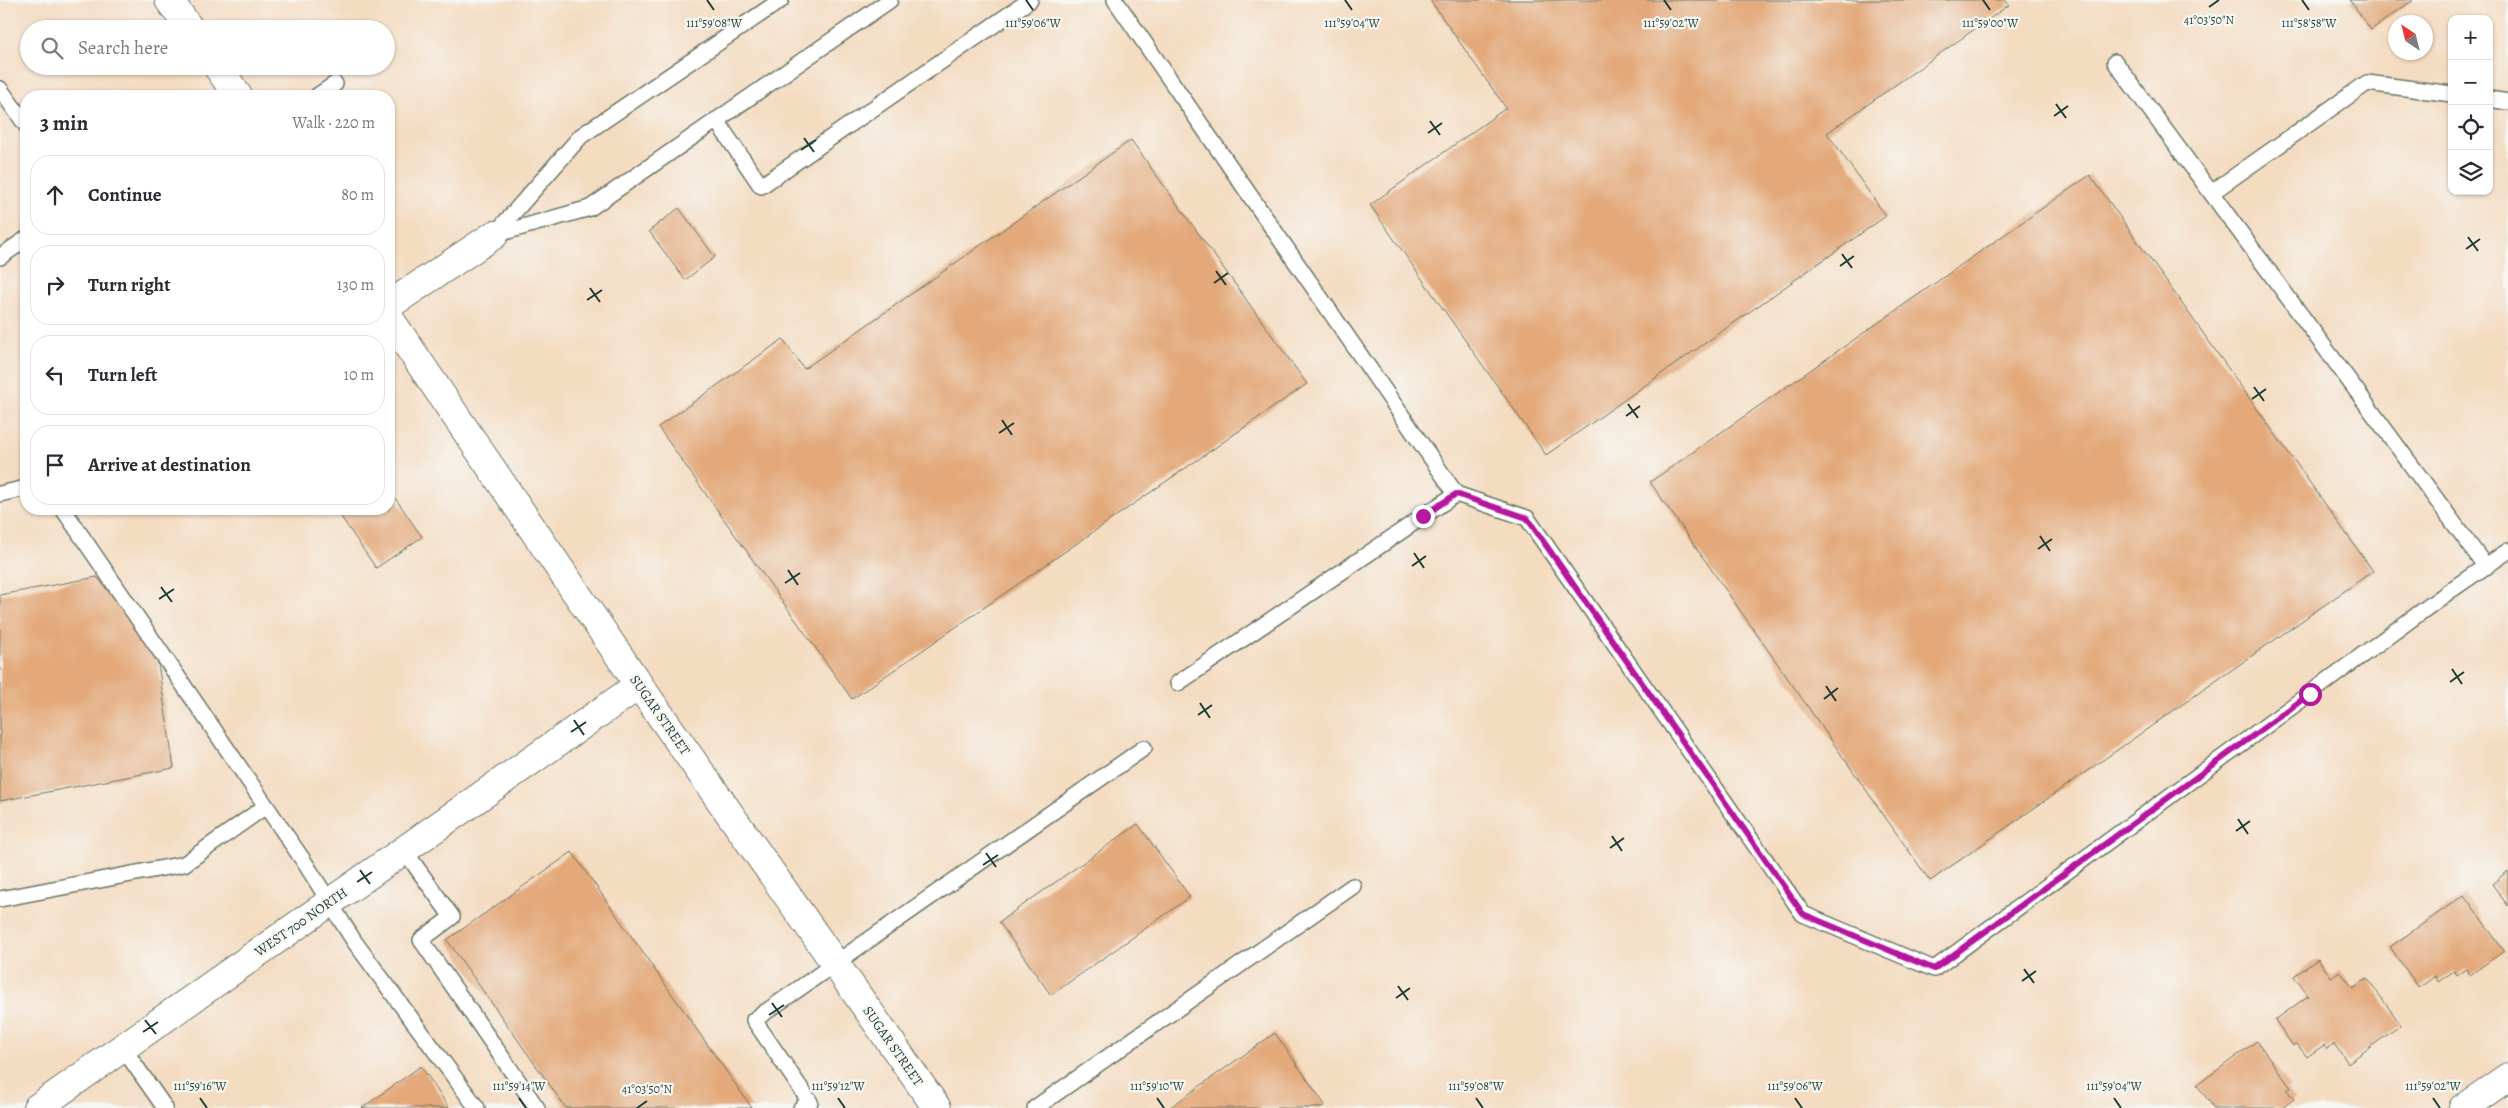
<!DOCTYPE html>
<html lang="en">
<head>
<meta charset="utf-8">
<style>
  :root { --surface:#fff; --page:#f7f7f7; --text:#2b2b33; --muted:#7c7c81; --line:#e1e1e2 }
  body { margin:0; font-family:Alegreya,serif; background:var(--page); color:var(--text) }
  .controls { position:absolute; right:15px; top:15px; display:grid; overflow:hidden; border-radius:10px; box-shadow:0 1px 4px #0004 }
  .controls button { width:45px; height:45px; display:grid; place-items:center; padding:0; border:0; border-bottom:1px solid var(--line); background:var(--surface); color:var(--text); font:25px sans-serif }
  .compass { position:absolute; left:2388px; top:15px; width:45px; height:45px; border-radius:50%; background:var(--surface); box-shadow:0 1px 4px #0004; rotate:325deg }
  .stop { position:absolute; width:15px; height:15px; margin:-11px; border:4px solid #b5179e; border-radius:50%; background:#fff }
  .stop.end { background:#b5179e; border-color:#fff; box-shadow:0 1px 5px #0008 }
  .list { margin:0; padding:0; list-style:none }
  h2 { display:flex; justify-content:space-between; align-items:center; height:65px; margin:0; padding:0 20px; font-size:21px }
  h2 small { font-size:16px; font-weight:400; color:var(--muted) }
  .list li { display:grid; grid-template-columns:32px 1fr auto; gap:15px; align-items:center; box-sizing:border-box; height:80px; margin:0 10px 10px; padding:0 10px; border:1px solid var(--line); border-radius:20px }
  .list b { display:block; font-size:19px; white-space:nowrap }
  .list em { font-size:16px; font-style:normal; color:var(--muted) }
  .icon { flex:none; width:28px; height:28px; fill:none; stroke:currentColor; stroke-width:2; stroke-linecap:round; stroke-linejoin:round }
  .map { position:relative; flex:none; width:2508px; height:1108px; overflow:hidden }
  .search { position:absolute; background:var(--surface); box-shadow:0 1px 4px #0004; left:20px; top:20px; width:375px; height:55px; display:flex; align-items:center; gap:12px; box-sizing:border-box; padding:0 18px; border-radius:28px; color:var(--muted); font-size:19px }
  .panel { position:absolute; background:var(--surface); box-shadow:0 1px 4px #0004; left:20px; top:90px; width:375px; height:425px; border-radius:20px }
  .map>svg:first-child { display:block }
  .building { fill:#e3a97a }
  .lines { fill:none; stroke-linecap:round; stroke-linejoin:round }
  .service-casing { stroke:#6a7565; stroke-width:18 }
  .minor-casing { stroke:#6a7565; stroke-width:30 }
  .tertiary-casing { stroke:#6a7565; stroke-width:30 }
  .service { stroke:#fff; stroke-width:15 }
  .minor { stroke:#fff; stroke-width:28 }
  .tertiary { stroke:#fff; stroke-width:28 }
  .route { stroke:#b5179e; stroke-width:6 }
  .ticks { fill:none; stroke:#1f3d34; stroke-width:2 }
  .labels { text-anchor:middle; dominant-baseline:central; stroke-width:4.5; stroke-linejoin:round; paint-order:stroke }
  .street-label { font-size:14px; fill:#1f3d34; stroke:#f6f6f2 }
  .ticks-label { font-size:12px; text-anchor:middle; fill:#1f3d34; stroke:#f6f6f2; stroke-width:4.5; stroke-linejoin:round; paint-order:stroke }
</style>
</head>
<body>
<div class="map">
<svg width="2508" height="1108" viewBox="0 0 2508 1108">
  <rect width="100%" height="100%" fill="#f6f6f2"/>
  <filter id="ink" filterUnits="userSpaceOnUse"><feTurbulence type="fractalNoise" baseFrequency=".02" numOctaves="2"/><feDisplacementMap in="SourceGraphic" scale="10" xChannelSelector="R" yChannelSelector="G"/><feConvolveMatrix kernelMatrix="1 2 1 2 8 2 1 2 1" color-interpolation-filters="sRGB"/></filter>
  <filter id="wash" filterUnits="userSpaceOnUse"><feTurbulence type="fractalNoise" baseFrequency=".0096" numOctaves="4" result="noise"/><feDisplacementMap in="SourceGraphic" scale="20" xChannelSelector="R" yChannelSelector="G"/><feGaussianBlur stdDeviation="1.12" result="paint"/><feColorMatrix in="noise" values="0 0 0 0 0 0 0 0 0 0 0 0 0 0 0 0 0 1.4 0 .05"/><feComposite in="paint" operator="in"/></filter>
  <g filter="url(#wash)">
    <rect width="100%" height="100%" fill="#f4dcc1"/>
    <g id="blocks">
      <path class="building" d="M1430 0H2005L2009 5 1827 133 1886 216 1546 455 1370 205 1506 108Z
        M2350 0H2413L2371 30Z
        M1131 140 1307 384 852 699 658 427 783 339 804 369Z
        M2090 175 2373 571 1930 881 1650 482Z
        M679 208 715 257 685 280 649 231Z
        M389 489 422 537 376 568 337 511 340 509H389Z
        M97 577 156 650 174 768 0 801V595Z
        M1138 824 1190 897 1051 995 999 922Z
        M572 852 752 1108H566L447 940Z
        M2508 871V906L2492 884Z
        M2464 895 2504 951 2470 975 2466 969 2457 975 2454 971 2438 982 2435 976 2419 988 2390 947Z
        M2318 959 2331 977 2340 971 2353 988 2367 978 2401 1025 2348 1063 2334 1044 2327 1049 2324 1045 2307 1057 2297 1044 2293 1046 2275 1020 2308 996 2294 976Z
        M1275 1033 1325 1105 1320 1108H1169Z
        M2257 1041 2291 1088 2287 1090 2294 1099 2282 1108H2214L2197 1085Z
        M421 1066 449 1108H362Z"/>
    </g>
  </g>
  <g filter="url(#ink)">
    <use href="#blocks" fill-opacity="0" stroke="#6a7565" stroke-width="1"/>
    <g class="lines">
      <defs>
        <path id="service" d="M1115 0 1456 494 1527 518 1803 914 1934 969 2451 590 2508 551
          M2115 62 2486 567
          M0 89 26 125
          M317 96 335 84
          M2489 99 2508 102
          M716 120 761 186 1030 0
          M2211 193 2367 83 2452 94
          M494 235 590 208 890 0
          M494 235 581 136 781 0
          M0 257 26 239
          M0 494 26 488
          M63 509 305 863 354 941 477 1108
          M1178 683 1456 494
          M404 850 452 917 421 940 537 1108
          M0 899 184 864 266 806
          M123 1048 165 1108
          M801 1108 810 1102 754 1020 1144 748
          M1035 1108 1353 886"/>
        <path id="minor" d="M389 305 494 235
          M37 1108 639 685
          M2463 1108 2508 1077"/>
        <path id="tertiary" d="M169 0 190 29
          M217 66 238 96
          M389 318 639 685 937 1108"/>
      </defs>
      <use href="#service" class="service-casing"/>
      <use href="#minor" class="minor-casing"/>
      <use href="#tertiary" class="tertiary-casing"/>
      <use href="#service" class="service"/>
      <use href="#minor" class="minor"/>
      <use href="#tertiary" class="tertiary"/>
    </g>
  </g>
  <g class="lines" filter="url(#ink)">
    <path class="route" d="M1423 516 1456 494 1527 518 1803 914 1934 969 2310 694"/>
  </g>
  <path class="ticks" d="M707 0 714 10M1026 0 1033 10M1345 0 1352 10M1664 0 1671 10M1983 0 1990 10M2302 0 2309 10M2209 7 2219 0M2056 104 2066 118M2054 116 2068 106M1430 121 1440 135M1428 133 1442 123M804 138 814 152M801 150 816 140M2468 237 2478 251M2466 249 2480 239M1842 254 1852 268M1840 266 1854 256M1216 271 1226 285M1214 283 1228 273M590 288 600 302M587 300 602 290M2254 387 2264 401M2252 399 2266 389M1628 404 1638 418M1626 416 1640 406M1002 420 1012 435M999 433 1014 423M2040 536 2050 551M2038 549 2052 539M1414 553 1424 568M1412 566 1426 556M788 570 798 585M785 583 800 573M161 587 172 602M159 599 174 589M2452 669 2462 684M2450 682 2464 672M1826 686 1836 701M1824 699 1838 688M1200 703 1210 718M1198 715 1212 705M574 720 584 735M571 732 586 722M2238 819 2248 834M2236 831 2250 821M1612 836 1622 851M1610 848 1624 838M986 853 996 867M983 865 998 855M360 870 370 884M357 882 372 872M2024 969 2034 983M2022 981 2036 971M1398 986 1408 1000M1396 998 1410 988M772 1003 782 1017M769 1015 784 1005M145 1020 156 1034M143 1032 158 1022M200 1098 207 1108M519 1098 526 1108M838 1098 845 1108M1157 1098 1164 1108M1476 1098 1483 1108M1795 1098 1802 1108M2114 1098 2121 1108M2433 1098 2440 1108M637 1108 647 1101"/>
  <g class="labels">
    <g class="street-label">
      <text transform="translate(660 715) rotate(55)">SUGAR STREET</text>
      <text transform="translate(301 922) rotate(-35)">WEST 700 NORTH</text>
      <text transform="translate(893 1046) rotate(55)">SUGAR STREET</text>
    </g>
  </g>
  <g class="ticks-label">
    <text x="2209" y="24">41°03'50"N</text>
    <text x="1033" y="27">111°59'06"W</text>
    <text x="1352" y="27">111°59'04"W</text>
    <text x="1990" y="27">111°59'00"W</text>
    <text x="2309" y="27">111°58'58"W</text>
    <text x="714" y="27">111°59'08"W</text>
    <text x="1671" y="27">111°59'02"W</text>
    <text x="200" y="1090">111°59'16"W</text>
    <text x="519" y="1090">111°59'14"W</text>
    <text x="838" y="1090">111°59'12"W</text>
    <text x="1157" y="1090">111°59'10"W</text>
    <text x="1476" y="1090">111°59'08"W</text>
    <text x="1795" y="1090">111°59'06"W</text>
    <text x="2114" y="1090">111°59'04"W</text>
    <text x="2433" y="1090">111°59'02"W</text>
    <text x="647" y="1093">41°03'50"N</text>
  </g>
</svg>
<div class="controls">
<button>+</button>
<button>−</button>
<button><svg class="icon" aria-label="locate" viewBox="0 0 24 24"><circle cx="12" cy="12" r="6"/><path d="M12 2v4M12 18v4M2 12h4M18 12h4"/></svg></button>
<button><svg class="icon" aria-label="layers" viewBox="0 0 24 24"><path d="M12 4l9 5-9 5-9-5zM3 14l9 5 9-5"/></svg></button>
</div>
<svg class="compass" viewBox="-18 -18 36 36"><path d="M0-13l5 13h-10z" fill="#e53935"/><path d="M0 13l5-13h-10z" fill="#7c7c81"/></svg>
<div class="stop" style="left:2310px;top:694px"></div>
<div class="stop end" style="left:1423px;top:516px"></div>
<div class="search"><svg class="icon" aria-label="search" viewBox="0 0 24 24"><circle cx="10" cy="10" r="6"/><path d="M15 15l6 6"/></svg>Search here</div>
<section class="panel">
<h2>3 min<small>Walk · 220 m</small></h2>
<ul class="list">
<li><svg class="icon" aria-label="ahead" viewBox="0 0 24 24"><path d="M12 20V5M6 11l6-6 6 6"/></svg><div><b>Continue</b></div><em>80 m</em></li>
<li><svg class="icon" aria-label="right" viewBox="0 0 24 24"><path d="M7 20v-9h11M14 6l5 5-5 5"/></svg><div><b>Turn right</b></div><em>130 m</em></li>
<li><svg class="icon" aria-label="left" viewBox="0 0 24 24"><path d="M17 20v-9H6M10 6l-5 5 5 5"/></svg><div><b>Turn left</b></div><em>10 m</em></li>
<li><svg class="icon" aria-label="arrive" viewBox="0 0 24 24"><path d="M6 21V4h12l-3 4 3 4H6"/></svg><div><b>Arrive at destination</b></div></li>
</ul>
</section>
</div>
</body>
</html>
